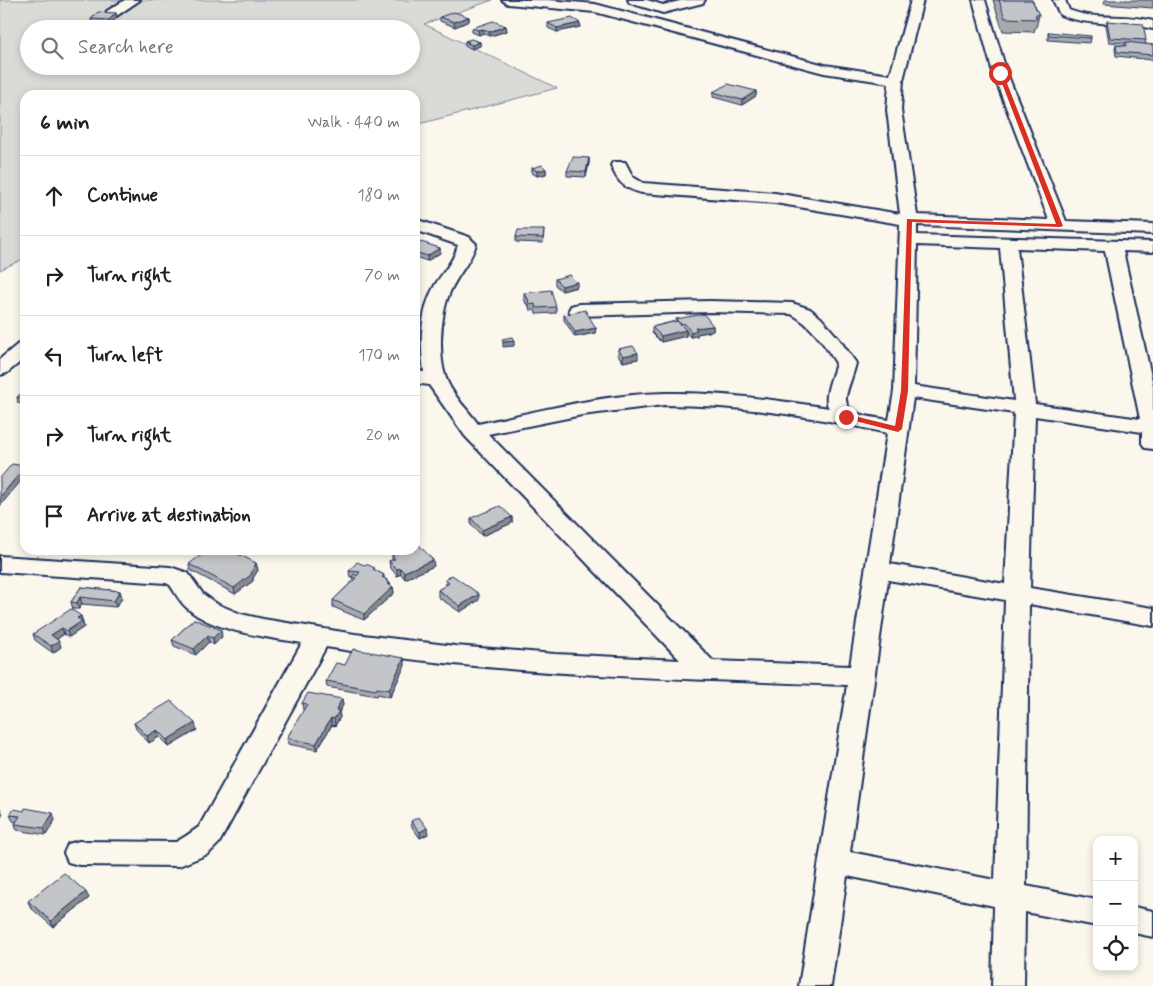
<!DOCTYPE html>
<html lang="en">
<head>
<meta charset="utf-8">
<style>
  :root { --surface:#fff; --page:#f6f6f6; --text:#202124; --muted:#757577; --line:#e0e0e0 }
  body { margin:0; font-family:Mynerve,sans-serif; background:var(--page); color:var(--text) }
  .controls { position:absolute; right:15px; bottom:15px; display:grid; overflow:hidden; border-radius:10px; box-shadow:0 2px 8px #0003 }
  .controls button { width:45px; height:45px; display:grid; place-items:center; padding:0; border:0; border-bottom:1px solid var(--line); background:var(--surface); color:var(--text); font:25px sans-serif }
  .stop { position:absolute; width:15px; height:15px; margin:-11px; border:4px solid #d93025; border-radius:50%; background:#fff }
  .stop.end { background:#d93025; border-color:#fff; box-shadow:0 1px 5px #0008 }
  .list { margin:0; padding:0; list-style:none }
  h2 { display:flex; justify-content:space-between; align-items:center; height:65px; margin:0; padding:0 20px; font-size:21px }
  h2 small { font-size:16px; font-weight:400; color:var(--muted) }
  .list li { display:grid; grid-template-columns:32px 1fr auto; gap:15px; align-items:center; box-sizing:border-box; height:80px; padding:0 20px; border-top:1px solid var(--line) }
  .list b { display:block; font-size:19px; white-space:nowrap }
  .list em { font-size:16px; font-style:normal; color:var(--muted) }
  .icon { flex:none; width:28px; height:28px; fill:none; stroke:currentColor; stroke-width:2; stroke-linecap:round; stroke-linejoin:round }
  .map { position:relative; flex:none; width:1153px; height:986px; overflow:hidden }
  .search { position:absolute; background:var(--surface); box-shadow:0 2px 8px #0003; left:20px; top:20px; width:400px; height:55px; display:flex; align-items:center; gap:12px; box-sizing:border-box; padding:0 18px; border-radius:28px; color:var(--muted); font-size:19px }
  .panel { position:absolute; background:var(--surface); box-shadow:0 2px 8px #0003; left:20px; top:90px; width:400px; height:465px; border-radius:15px }
  .map>svg:first-child { display:block }
  .green { fill:#dadad7; stroke:#7a849a; fill-rule:evenodd }
  .lines { fill:none; stroke-linecap:round; stroke-linejoin:round }
  .minor-casing { stroke:#1b2f5e; stroke-width:4 }
  .minor { fill:#fbf7ec; fill-rule:evenodd }
  .wall { fill:#a8a9ad; stroke:#1b2f5e }
  .shaded-wall { fill:#888a8d; stroke:#1b2f5e }
  .building { fill:#c3c5c9; stroke:#1b2f5e }
  .route { fill:#d93025 }
</style>
</head>
<body>
<div class="map">
<svg width="1153" height="986" viewBox="0 0 1153 986">
  <rect width="100%" height="100%" fill="#fbf7ec"/>
  <filter id="ink" filterUnits="userSpaceOnUse"><feTurbulence type="fractalNoise" baseFrequency=".02" numOctaves="2"/><feDisplacementMap in="SourceGraphic" scale="10" xChannelSelector="R" yChannelSelector="G"/><feConvolveMatrix kernelMatrix="1 2 1 2 8 2 1 2 1" color-interpolation-filters="sRGB"/></filter>
  <g filter="url(#ink)">
    <path class="green" d="M0 0H493L424 24 557 88 415 125V95H25V258L0 270ZM29 29H411V66H29Z"/>
    <g class="lines">
      <defs>
        <path id="minor" d="M125 0H140L115 17H107L105 14 107 11Z
          M502 0H548L595 4 825 65 890 75 911 0H923L903 80 901 110 917 215 1049 220 993 73 973 0H985L1007 73 1066 221 1153 224V234L917 225V235L1153 242V252L1123 251 1153 385V449L1145 448 1142 443V432L1035 416 1030 588 1153 608V626L1029 604 1026 886 1097 900V926L1025 912 1024 986H992L994 906 847 876 831 986H799L847 685C673 678 498 676 326 647L219 843 208 854 179 866 79 865 68 862 64 853 68 844 79 841 176 842 186 836 199 827 302 643C268 637 212 632 186 607 179 601 175 592 170 585L166 583 0 572V556L170 567 188 573 203 594 217 604 241 614 263 619 355 634 455 646 555 654 680 660 465 436 429 385 415 383V371L424 372C420 345 420 310 435 285 443 272 454 261 458 245L415 230V219L469 237 476 244C471 262 457 275 450 292 440 314 437 361 448 383 455 398 468 410 478 424 540 411 603 394 666 393 721 392 775 400 829 408 822 398 833 375 836 363 825 345 811 324 791 314L710 312 578 316 571 314 569 310 571 306 578 304 710 301 792 303 810 309 821 318 839 339 856 363C854 373 847 389 846 397 844 417 875 417 889 420L894 391 900 224 775 203 642 193C625 189 617 182 611 165L613 162H625L633 177 643 183 775 193 900 214 887 110 889 83 824 73 595 12 508 4ZM917 245 1000 248 1014 401 914 386ZM1017 248 1105 251 1140 419 1035 404ZM913 398 1014 413 1005 584 890 564ZM664 405C739 405 814 416 887 433L850 666 713 661 488 434 582 415ZM888 580 1005 600 995 880 850 852Z
          M628 0H647L663 5 684 0H705L703 3 663 13 630 3Z
          M1053 0H1065L1069 10C1096 21 1125 13 1153 21V29C1122 21 1090 27 1060 15Z
          M25 342V358L7 373 0 375V359L18 344Z
          M1134 907 1153 911V937L1134 933Z"/>
      </defs>
      <use href="#minor" class="minor-casing"/>
      <use href="#minor" class="minor"/>
    </g>
    <path class="wall" d="M993 0H1032L1039 15 1036 28H1035L1034 32 1003 31Z
      M1104 0H1153V8L1104 4Z
      M116 13 117 18 110 24H92L91 19Z
      M440 17H469V21L455 27 440 21Z
      M1107 21 1146 40 1145 44 1153 45V60L1116 56 1115 49 1116 45H1125L1126 43 1109 42 1106 25Z
      M548 23H580V27L557 32 548 28Z
      M506 26 507 31 490 36 483 33 479 35 472 32V28Z
      M1048 32 1091 38 1090 43 1048 40Z
      M465 41 480 42V46L472 49 468 47 467 46 465 45Z
      M756 91V96L742 105 713 97V92Z
      M589 158V163L586 177 567 176V171Z
      M532 168 546 169V174L537 176 532 173Z
      M544 230 543 243 516 242V237Z
      M415 246 440 248V253L427 261 415 257Z
      M555 279 577 287 562 291 555 285Z
      M524 293 556 307V313L536 314 535 310H530L528 304H526L524 298Z
      M564 315 596 328 595 333 575 337 564 320Z
      M676 319 713 326V331L697 334V336L690 337 686 331V336L661 342 652 333V327L676 321Z
      M618 349 638 359 623 362 618 355Z
      M25 391V405L18 403 17 397Z
      M512 517V523L482 536 471 524V518Z
      M392 555 434 566 405 579 401 574 397 576 390 567 389 561 392 560Z
      M256 563 258 570 253 578V581L235 594 190 570 189 564Z
      M375 570 384 575V578L387 580V581L393 587 394 593 364 620 333 607V600L353 581 352 577H350L349 571Z
      M445 580 479 600 460 612 438 597V590L446 585Z
      M81 587 120 591 122 598 116 607 82 604 79 609H73L71 602Z
      M81 616 84 627 69 637 64 634 57 639 59 641 61 647 53 653 35 640 33 634Z
      M194 619 222 637 214 645 209 642 196 655 174 646 172 640Z
      M404 658 405 665 390 697 378 694 377 696 327 687 326 681 345 665Z
      M342 699 343 705 339 712 340 717 335 726 332 725 317 750 288 744 287 738 304 710H303L302 703Z
      M134 723 197 730 169 747 159 737 149 743 136 729Z
      M10 815 55 820 46 835 17 830 15 824 16 822 13 821Z
      M411 821 428 834 420 838 412 827Z
      M89 898 53 927 30 907 28 901Z"/>
    <path class="shaded-wall" d="M116 13 117 18 110 24 109 20Z
      M469 17V21L455 27 454 22Z
      M580 23V27L557 32V28Z
      M506 26 507 31 490 36 489 32Z
      M483 29V33L479 35 478 30Z
      M480 42V46L472 49V45Z
      M756 91V96L742 105V100Z
      M589 158V163L586 177V172Z
      M546 169V174L537 176V171Z
      M440 248V253L427 261V256Z
      M577 282V287L562 291V286Z
      M713 326V331L697 334V336L690 337 691 332 695 328Z
      M596 328 595 333 575 337V332Z
      M686 330V336L661 342V336Z
      M514 341V346L503 347V342Z
      M638 353V359L623 362V356Z
      M25 467V476L0 506V497Z
      M512 517V523L482 536V530Z
      M244 550H253L244 553Z
      M258 550H266L259 553Z
      M266 550H276L267 553Z
      M433 560 434 566 405 579 404 572Z
      M256 563 258 570 253 578V581L235 594 234 588 251 573Z
      M400 568 401 574 397 576V569Z
      M390 583 391 589 393 587 394 593 364 620V614Z
      M120 591 122 598 116 607 114 601Z
      M479 594V600L460 612V606Z
      M80 597 82 604 79 609 77 603Z
      M81 616 84 627 69 637 67 631 77 618Z
      M62 628 64 634 53 642 51 635Z
      M221 630 222 637 214 645 213 638Z
      M207 636 209 642 196 655 194 649Z
      M59 641 61 647 53 653 51 646Z
      M404 658 405 665 390 697 389 690Z
      M342 699 343 705 339 712 340 717 335 726 334 719 336 710Z
      M331 718 332 725 317 750 316 744Z
      M195 723 197 730 169 747 167 740Z
      M157 730 159 737 149 743 147 736Z
      M0 808 3 814 0 819Z
      M53 813 55 820 46 835 44 828Z
      M427 828 428 834 420 838V832Z
      M86 892 89 898 53 927 51 921Z"/>
    <path class="building" d="M999 0H1032L1039 15H1035L1037 19 1005 18Z
      M98 12 116 13 109 20 91 19Z
      M454 12 469 17 454 22 440 17Z
      M572 18 580 23 557 28 548 23Z
      M493 21 506 26 489 32 483 29 478 30 472 28Z
      M1107 21 1143 24 1146 40 1110 38Z
      M1048 32 1091 36V38L1049 35Z
      M471 39 480 42 472 45 467 43 469 42 465 41Z
      M1126 42 1153 45V55L1117 52 1116 45 1126 46Z
      M728 84 756 91 742 100 713 92Z
      M573 157 589 158 586 172 567 171Z
      M542 165 546 169 537 171 532 168Z
      M518 230H544L543 238 516 237Z
      M421 242 440 248 427 256 415 252V246Z
      M570 275 577 282 562 286 555 279Z
      M551 290 556 307 536 308 535 304 529 305 528 298H526L524 293Z
      M585 310 596 328 575 332 564 315Z
      M704 314 713 326 695 328 697 330 691 332 685 324 679 323 676 319Z
      M677 321 686 330 661 336 652 327Z
      M512 337 514 341 503 342 502 339Z
      M633 346 638 353 623 356 618 349Z
      M25 391V400L17 397Z
      M12 464 25 466V467L0 497V478Z
      M500 506 512 517 482 530 471 518Z
      M418 544 433 560 404 572 400 568 397 569 389 561 395 559 392 555 404 550H415V546Z
      M208 550H230L256 563 251 573 252 574 234 588 189 564Z
      M357 562 364 565 366 564 375 568 373 569 384 575 382 577 387 580 386 581 390 583 388 584 393 587 364 614 333 600 356 578 352 577 354 574 357 576 360 572 349 571Z
      M452 575 479 594 460 606 438 590 449 583 445 580Z
      M81 587 120 591 114 601 80 597 77 603 71 602Z
      M71 609 81 616 77 618 82 621 67 631 62 628 51 635 59 641 51 646 33 634Z
      M194 619 221 630 213 638 207 636 194 649 172 640Z
      M353 649 404 658 389 690 377 688 376 690 326 681 336 663 345 665Z
      M308 693 342 699 336 710 339 711 334 719 331 718 316 744 287 738 307 704 302 703Z
      M171 701 195 723 167 740 157 730 147 736 134 723Z
      M25 808 53 813 44 828 15 824 20 816 10 815 14 809 24 811Z
      M419 817 427 828 420 832 411 821Z
      M64 873 86 892 51 921 28 901Z"/>
  </g>
  <path class="route" d="M1000 71 1003 73 1063 226 1060 227 912 222 908 391 902 429 898 432 844 418V415L846 414 895 426 901 391 907 219 1056 224 998 73Z"/>
</svg>
<div class="controls">
<button>+</button>
<button>−</button>
<button><svg class="icon" aria-label="locate" viewBox="0 0 24 24"><circle cx="12" cy="12" r="6"/><path d="M12 2v4M12 18v4M2 12h4M18 12h4"/></svg></button>
</div>
<div class="stop" style="left:1000px;top:73px"></div>
<div class="stop end" style="left:846px;top:417px"></div>
<div class="search"><svg class="icon" aria-label="search" viewBox="0 0 24 24"><circle cx="10" cy="10" r="6"/><path d="M15 15l6 6"/></svg>Search here</div>
<section class="panel">
<h2>6 min<small>Walk · 440 m</small></h2>
<ul class="list">
<li><svg class="icon" aria-label="ahead" viewBox="0 0 24 24"><path d="M12 20V5M6 11l6-6 6 6"/></svg><div><b>Continue</b></div><em>180 m</em></li>
<li><svg class="icon" aria-label="right" viewBox="0 0 24 24"><path d="M7 20v-9h11M14 6l5 5-5 5"/></svg><div><b>Turn right</b></div><em>70 m</em></li>
<li><svg class="icon" aria-label="left" viewBox="0 0 24 24"><path d="M17 20v-9H6M10 6l-5 5 5 5"/></svg><div><b>Turn left</b></div><em>170 m</em></li>
<li><svg class="icon" aria-label="right" viewBox="0 0 24 24"><path d="M7 20v-9h11M14 6l5 5-5 5"/></svg><div><b>Turn right</b></div><em>20 m</em></li>
<li><svg class="icon" aria-label="arrive" viewBox="0 0 24 24"><path d="M6 21V4h12l-3 4 3 4H6"/></svg><div><b>Arrive at destination</b></div></li>
</ul>
</section>
</div>
</body>
</html>
